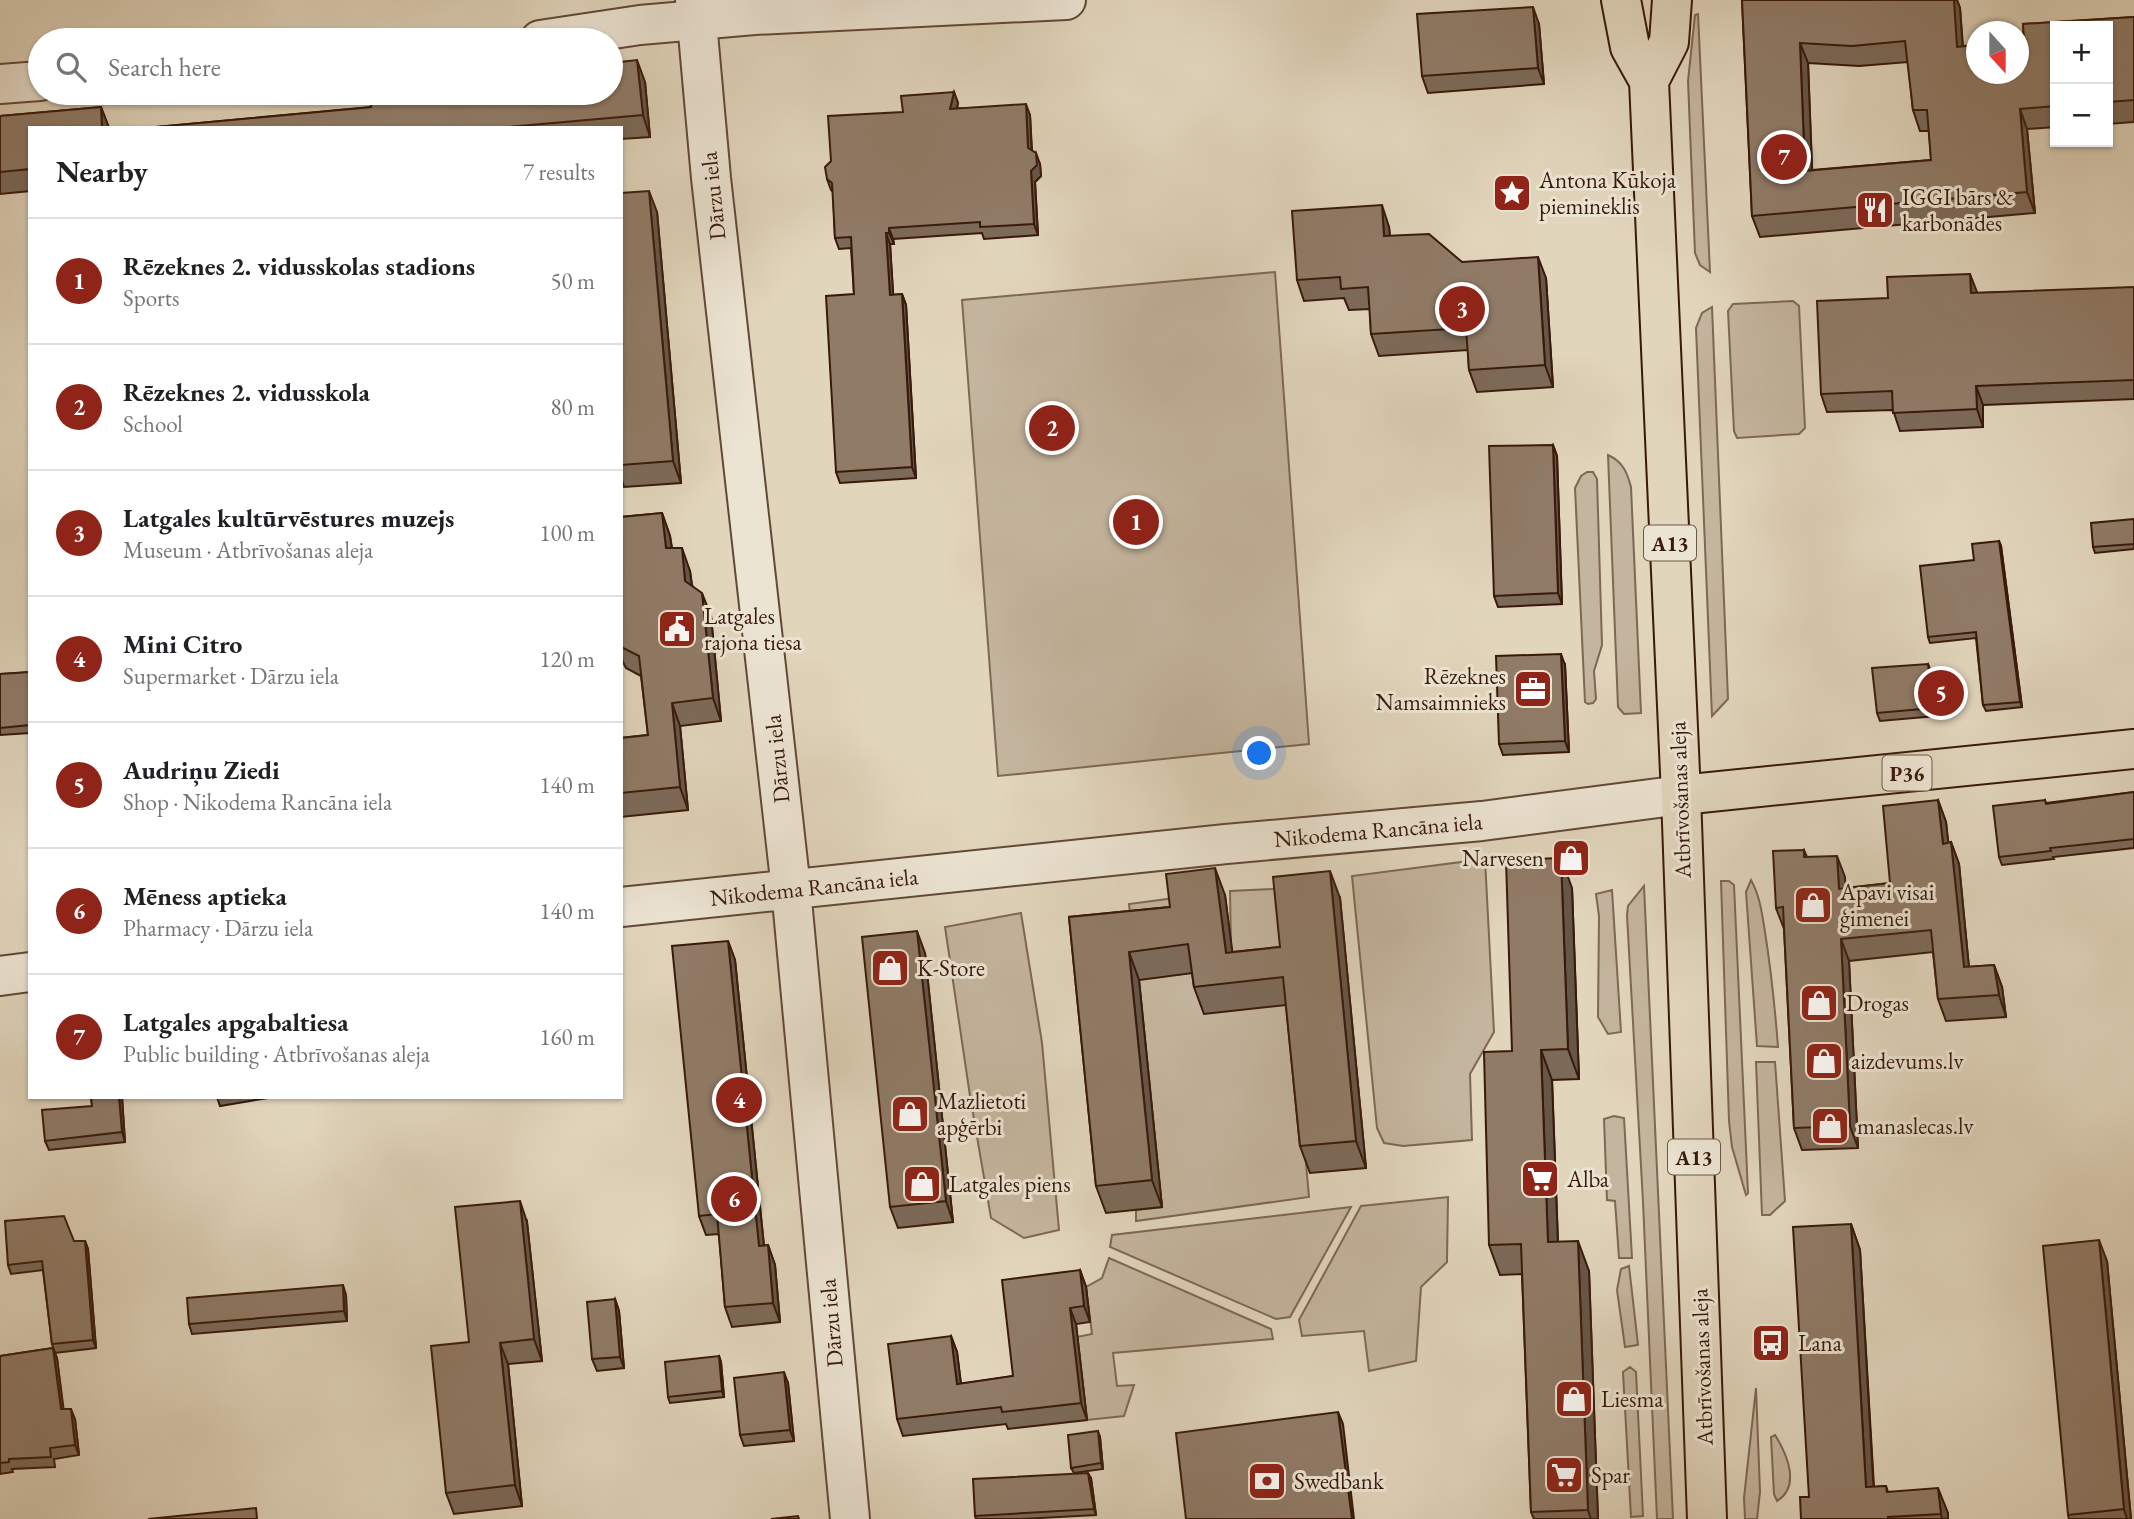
<!DOCTYPE html>
<html lang="en">
<head>
<meta charset="utf-8">
<style>
  :root { --surface:#fff; --page:#f6f6f6; --text:#202124; --muted:#757577; --line:#e0e0e0; --accent:#8f2418 }
  body { margin:0; font-family:"EB Garamond",serif; background:var(--page); color:var(--text) }
  .controls { position:absolute; right:21px; top:21px; display:grid; overflow:hidden; border-radius:0px; box-shadow:0 2px 5px #0004 }
  .controls button { width:63px; height:63px; display:grid; place-items:center; padding:0; border:0; border-bottom:2px solid var(--line); background:var(--surface); color:var(--text); font:35px sans-serif }
  .compass { position:absolute; left:1966px; top:21px; width:63px; height:63px; border-radius:50%; background:var(--surface); box-shadow:0 2px 5px #0004; rotate:159deg }
  .you { position:absolute; left:1260px; top:754px; width:24px; height:24px; margin:-18px; border:5px solid #fff; border-radius:50%; background:#1a73e8; box-shadow:0 0 0 10px #1a73e833 }
  .badge { display:grid; place-items:center; width:46px; height:46px; border-radius:50%; background:var(--accent); color:#fff; font-size:23px; font-weight:700 }
  .pin { position:absolute; translate:-50% -50%; border:4px solid #fff; box-shadow:0 2px 7px #0006 }
  .list { margin:0; padding:0; list-style:none }
  h2 { display:flex; justify-content:space-between; align-items:center; height:91px; margin:0; padding:0 28px; font-size:30px }
  h2 small { font-size:23px; font-weight:400; color:var(--muted) }
  .list li { display:grid; grid-template-columns:46px 1fr auto; gap:21px; align-items:center; box-sizing:border-box; height:126px; padding:0 28px; border-top:2px solid var(--line) }
  .list b { display:block; font-size:26px; white-space:nowrap }
  .list p { margin:0; font-size:23px; white-space:nowrap; color:var(--muted) }
  .list em { font-size:23px; font-style:normal; color:var(--muted) }
  .icon { flex:none; width:38px; height:38px; fill:none; stroke:currentColor; stroke-width:2; stroke-linecap:round; stroke-linejoin:round }
  .map { position:relative; flex:none; width:2134px; height:1519px; overflow:hidden }
  .search { position:absolute; background:var(--surface); box-shadow:0 2px 5px #0004; left:28px; top:28px; width:595px; height:77px; display:flex; align-items:center; gap:18px; box-sizing:border-box; padding:0 24px; border-radius:38px; color:var(--muted); font-size:26px }
  .panel { position:absolute; background:var(--surface); box-shadow:0 2px 5px #0004; left:28px; top:126px; width:595px; height:973px; border-radius:0px }
  .map>svg:first-child { display:block }
  .green { fill:#c4b59e; stroke:#7e6754; stroke-width:2 }
  .lines { fill:none; stroke-linecap:round; stroke-linejoin:round }
  .street-casing { stroke:#624836; stroke-width:42 }
  .primary-casing { stroke:#38190a; stroke-width:42 }
  .street { stroke:#ece4d3; stroke-width:38 }
  .primary { stroke:#e1d5bc; stroke-width:38 }
  .wall { fill:#7c6a59; stroke:#38190a; stroke-width:2; fill-rule:evenodd }
  .shaded-wall { fill:#655648; stroke:#38190a; stroke-width:2 }
  .building { fill:#907b67; stroke:#38190a; stroke-width:2; fill-rule:evenodd }
  .labels { text-anchor:middle; dominant-baseline:central; stroke-width:6; stroke-linejoin:round; paint-order:stroke }
  .shield { fill:#ece4d3; stroke:#6e5646; stroke-width:2 }
  .shield-label { font-size:21px; font-weight:bold; fill:#38190a }
  .poi-label { font-size:23px; fill:#38190a; stroke:#ece4d3; text-anchor:start }
  .street-label { font-size:23px; fill:#38190a; stroke:#ece4d3 }
</style>
</head>
<body>
<div class="map">
<svg width="2134" height="1519" viewBox="0 0 2134 1519">
  <rect width="100%" height="100%" fill="#e1d5bc"/>
  <filter id="stains"><feTurbulence type="fractalNoise" baseFrequency=".00286" numOctaves="4"/><feColorMatrix values="0 0 0 0 .2 0 0 0 0 .09 0 0 0 0 .02 0 0 0 .5 -.17"/></filter>
  <radialGradient id="worn" r=".72"><stop offset=".6" stop-color="#630" stop-opacity="0"/><stop offset="1" stop-color="#630" stop-opacity=".3"/></radialGradient>
  <path class="green" d="M1698 14 1710 272 1700 265 1695 253 1688 81 1695 15Z
    M1275 272 1309 744 998 776 962 300Z
    M1793 301 1799 306 1805 428 1799 434 1737 438 1734 431 1728 311 1733 304Z
    M1712 307 1728 699 1712 716 1696 328 1702 313Z
    M1608 455C1623 462 1627 472 1631 487L1641 713 1624 714 1618 707Z
    M1587 472H1593L1597 479 1602 645 1594 671 1596 699 1593 703 1588 704 1585 702 1575 488 1581 476Z
    M1485 859 1494 1032 1470 1074 1472 1140 1403 1146 1384 1143 1377 1128 1352 876Z
    M1751 880C1760 896 1762 914 1765 932 1771 970 1775 1008 1778 1047L1757 1046 1746 892Z
    M1721 881H1729L1734 885 1748 1193 1746 1195 1732 1147 1729 1121Z
    M1332 886 1283 904 1309 1197 1136 1221V1210L1162 1207 1129 904 1175 898V975L1198 972 1231 946 1230 891Z
    M1644 886 1673 1519H1657L1643 1202 1627 915 1628 906Z
    M1612 890 1621 1032 1608 1034 1598 1017 1599 916 1596 894Z
    M1021 913 1042 1043 1059 1230 1024 1238 991 1218 970 1096 945 927Z
    M1756 1062H1775L1785 1201 1770 1215H1762Z
    M1614 1116 1624 1118 1632 1258H1619L1615 1201 1607 1200 1604 1119Z
    M1448 1197 1447 1262 1421 1287 1416 1361 1369 1371 1364 1331 1302 1336 1299 1320 1361 1206Z
    M1351 1207 1290 1317 1276 1319 1110 1247 1112 1235Z
    M1109 1258 1271 1329 1273 1339 1113 1353 1117 1386 1134 1385 1124 1416 1087 1420 1077 1337 1092 1334 1086 1287 1102 1278Z
    M1629 1266 1638 1345 1625 1347 1617 1290 1621 1269Z
    M1630 1367 1636 1372 1643 1516 1631 1517 1623 1372Z
    M1756 1388 1760 1492 1757 1519H1745L1744 1498Z
    M1775 1435C1787 1454 1801 1486 1777 1501L1774 1494 1771 1437Z"/>
  <g class="lines">
    <defs>
      <path id="street" d="M695 0 711 178 791 889 850 1519
        M540 40 640 25 754 15 1066 0
        M0 84 40 81
        M621 907 1226 844 1482 821 1681 795
        M0 976 30 972"/>
      <path id="primary" d="M1621 0 1630 47 1649 81 1681 795 1707 1519
        M1649 81 1669 42 1672 0
        M1681 795 2134 749"/>
    </defs>
    <use href="#street" class="street-casing"/>
    <use href="#primary" class="primary-casing"/>
    <use href="#street" class="street"/>
    <use href="#primary" class="primary"/>
  </g>
  <path class="wall" d="M1742 0H1957L1960 8 1963 46 1977 45V74H2019V42L2024 41 2023 24 2134 17V122L2108 124V26H2055V127L2027 129 2035 213 1760 237 1752 216ZM1908 62 1913 110 1920 131H1929L1931 160 1812 170 1808 63 1859 66Z
    M1539 24 1544 84 1428 93 1422 76Z
    M645 82 650 137 621 139V128H145Z
    M954 92 958 103 957 108 1030 115 1032 150 1040 164 1041 176 1035 182 1038 235 984 239 982 233 893 239 894 244H890L893 295 902 294 906 305 916 478 840 483 836 472 854 294 851 248 839 249 835 238 833 192 831 190 827 179 903 112Z
    M101 107 109 128H30V191L0 194V116Z
    M621 193 657 212 681 483 624 487 621 478Z
    M1389 227 1390 236 1462 262 1546 278 1553 387 1477 392 1469 370 1468 350 1379 356 1371 334 1370 309 1349 310 1344 298 1304 301 1297 280Z
    M2134 288V399L1983 405V427L1900 431 1893 410 1827 412 1821 394 1888 298 1977 293Z
    M1553 445 1557 456 1562 604 1498 607 1494 596Z
    M662 513 670 536 672 548 690 571 692 585 711 616 721 721 680 726 688 810 621 817V738L648 735 641 676 626 668 621 658V517Z
    M2134 519V549L2095 553 2093 547Z
    M1999 541 2001 546 2022 707 1986 711 1983 705 1976 638 1930 643 1928 637 1974 560Z
    M1928 664 1931 672 1936 716 1880 721 1877 713Z
    M1565 665 1569 752 1503 755 1499 744Z
    M30 672V733L0 735V674Z
    M2134 792V848L2053 857 2054 859 2002 865 1999 857 2045 800 2046 803Z
    M1938 800 1946 822 1948 843 1951 842 1959 864 1969 967 1994 965 2002 987 2006 1017 1946 1021 1938 999 1933 952 1849 961 1858 1148 1802 1150 1794 1128 1784 929 1776 908 1804 850 1807 857 1845 877V888L1890 883Z
    M1572 888 1579 1079 1552 1080 1558 1242 1589 1271 1598 1519H1534L1531 1512 1522 1274 1500 1275 1489 1245 1512 1051Z
    M1225 895 1232 952 1280 947 1340 898 1366 1168 1310 1173 1300 1146 1286 1005 1204 1014 1194 987 1192 973 1139 980 1162 1207 1106 1213 1096 1186 1069 917 1170 907Z
    M728 941 735 960 764 1246 768 1245 775 1265 780 1322 732 1327 725 1307 719 1234 706 1235 699 1216Z
    M925 953 953 1222 898 1228 890 1207Z
    M91 1097H122L125 1142 49 1150 45 1141 92 1106Z
    M217 1097H274L220 1106Z
    M527 1222 542 1361 508 1364 522 1506 454 1514 446 1493 469 1342Z
    M1851 1224 1860 1250 1874 1487 1886 1486 1888 1492 1948 1513V1519H1801L1809 1497Z
    M74 1241H85L88 1249 96 1348 55 1353 52 1344 43 1270 11 1274 8 1265Z
    M2107 1261 2131 1519H2069L2068 1515Z
    M1080 1270 1086 1287 1090 1322 1076 1324 1087 1420 1008 1429 1006 1424 903 1436 897 1419 951 1336 957 1352 961 1384 1013 1376Z
    M346 1295 347 1321 192 1334 189 1324Z
    M615 1299 619 1311 624 1368 597 1371 592 1359Z
    M53 1348 57 1358 63 1409 75 1419 79 1455 54 1459 55 1467 12 1469 13 1472 0 1474V1356Z
    M719 1356 721 1362 724 1397 670 1403 668 1397Z
    M788 1383 794 1441 744 1446 740 1435Z
    M1100 1437 1103 1469 1074 1473 1071 1468Z
    M1091 1478 1096 1515 1022 1519H976L975 1516Z"/>
  <path class="shaded-wall" d="M1952 0H1957L1960 8 1964 67 1957 47Z
    M1533 7 1539 24 1544 84 1538 68Z
    M1800 43 1808 63 1813 192 1805 171Z
    M637 60 645 82 650 137 643 115Z
    M954 92 958 103 954 120 950 109Z
    M1026 104 1030 115 1032 159 1028 148Z
    M101 107 109 128H102Z
    M2020 109 2027 129 2035 213 2027 192Z
    M1036 153 1040 164 1041 176 1035 182 1038 235 1034 224 1031 171Z
    M649 191 657 212 681 483 673 461Z
    M1382 205 1389 227 1392 258 1384 236Z
    M889 228 893 239 894 244 889 233Z
    M886 233 890 244 894 306 890 295Z
    M1538 257 1546 278 1553 387 1545 365Z
    M1970 274 1977 292 1978 312 1971 293Z
    M902 294 906 305 916 478 912 467Z
    M1976 386 1983 405V427L1977 409Z
    M1553 445 1557 456 1562 604 1558 593Z
    M662 513 670 536 675 571 666 548Z
    M1999 541 2001 546 2022 707 2020 702Z
    M682 548 690 571 694 604 685 581Z
    M702 593 711 616 721 721 713 698Z
    M1561 654 1565 665 1569 752 1565 741Z
    M1928 664 1931 672 1936 716 1933 708Z
    M672 703 680 726 688 810 680 787Z
    M1938 800 1946 822 1951 865 1943 844Z
    M1951 842 1959 864 1971 989 1964 967Z
    M1837 856 1845 877 1846 910 1839 889Z
    M1561 858 1572 888 1579 1079 1568 1049Z
    M1215 868 1225 895 1236 980 1226 953Z
    M1330 871 1340 898 1366 1168 1356 1141Z
    M917 931 925 953 953 1222 946 1201Z
    M1841 939 1849 961 1858 1148 1850 1126Z
    M728 941 735 960 766 1266 759 1246Z
    M1129 952 1139 980 1162 1207 1152 1180Z
    M1994 965 2002 987 2006 1017 1999 995Z
    M1541 1050 1552 1080 1559 1272 1548 1242Z
    M119 1097H122L125 1142 122 1132Z
    M520 1201 527 1222 542 1361 534 1339Z
    M1851 1224 1860 1250 1875 1513 1866 1487Z
    M2099 1240 2107 1261 2131 1519H2127L2124 1509Z
    M85 1241 88 1249 96 1348 93 1340Z
    M1578 1241 1589 1271 1598 1519H1591L1588 1510Z
    M768 1245 775 1265 780 1322 773 1303Z
    M1080 1270 1086 1287 1090 1322 1084 1306Z
    M343 1285 346 1295 347 1321 344 1311Z
    M615 1299 619 1311 624 1368 620 1357Z
    M1070 1308 1076 1324 1087 1420 1081 1403Z
    M951 1336 957 1352 963 1401 957 1384Z
    M500 1343 508 1364 522 1506 515 1485Z
    M53 1348 57 1358 65 1420 61 1409Z
    M719 1356 721 1362 724 1397 722 1391Z
    M784 1372 788 1383 794 1441 790 1430Z
    M71 1409 75 1419 79 1455 75 1445Z
    M1338 1412 1343 1424 1354 1519H1352Z
    M1098 1431 1100 1437 1103 1469 1101 1463Z
    M1088 1473 1091 1478 1096 1515 1094 1509Z
    M1938 1488 1948 1513V1519H1942L1941 1514Z"/>
  <path class="building" d="M1742 0H1954L1957 47 1977 45V74H2019V42L2024 41 2023 24 2134 17V100L2108 102V26H2055V106L2020 109 2027 192 1752 216ZM1905 41 1913 110H1927L1931 160 1805 171 1800 43 1852 46Z
    M1533 7 1538 68 1422 76 1417 14Z
    M637 60 643 115 496 128H145L371 107 369 93H611V63Z
    M954 92 950 109 1026 104 1028 148 1036 153 1037 165 1031 171 1034 224 980 227V222L889 228V233H886L890 295 902 294 912 467 836 472 826 296 854 294 851 237 835 238 832 183 827 179 825 167 831 161 828 116 903 112 901 96Z
    M101 107 102 128H30V169L0 172V116Z
    M649 191 673 461 621 465V193Z
    M1382 205 1384 236 1429 234 1462 262 1538 257 1545 365 1469 370 1466 328 1371 334 1368 287 1341 289 1340 277 1297 280 1292 211Z
    M1970 274 1971 293 2134 287V380L1976 386 1977 409 1893 413 1892 391 1821 394 1817 301 1888 298 1887 277Z
    M1553 445 1558 593 1494 596 1489 446Z
    M662 513 666 548H682L685 581 702 593 713 698 672 703 680 787 621 793V738L648 735 639 656 621 647V517Z
    M2134 519V544L2093 547 2091 523Z
    M1999 541 2020 702 1983 705 1976 632 1928 637 1920 566 1974 560 1972 544Z
    M1561 654 1565 741 1499 744 1496 656Z
    M1928 664 1933 708 1877 713 1872 668Z
    M30 672V725L0 728V674Z
    M2134 792V839L2050 848 2051 851 1999 857 1993 806 2045 800 2046 804Z
    M1938 800 1943 844 1951 842 1964 967 1994 965 1999 995 1938 999 1931 930 1841 939 1850 1126 1794 1128 1783 907 1776 908 1773 851 1804 850V857L1837 856 1839 889 1890 883 1883 806Z
    M1561 858 1568 1049 1541 1050 1548 1242 1578 1241 1588 1510 1531 1512 1521 1244 1489 1245 1484 1052 1512 1051 1506 860Z
    M1215 868 1226 953 1280 947 1273 877 1330 871 1356 1141 1300 1146 1283 977 1194 987 1188 944 1129 952 1152 1180 1096 1186 1069 917 1170 907 1166 874Z
    M917 931 946 1201 890 1207 862 937Z
    M728 941 759 1246 768 1245 773 1303 725 1307 717 1214 699 1216 672 946Z
    M91 1097H119L122 1132 45 1141 42 1110 92 1106Z
    M520 1201 534 1339 500 1343 515 1485 446 1493 431 1346 469 1342 455 1207Z
    M64 1216 74 1241H85L93 1340 52 1344 42 1261 8 1265 5 1221Z
    M1851 1224 1866 1487 1886 1486 1887 1492 1938 1488 1941 1514 1888 1517V1519H1801L1800 1497H1809L1793 1227Z
    M2099 1240 2124 1509 2068 1515 2043 1246Z
    M1080 1270 1084 1306 1070 1308 1081 1403 1002 1412 1001 1407 897 1419 888 1344 951 1336 957 1384 1013 1376 1002 1280Z
    M343 1285 344 1311 189 1324 187 1298Z
    M615 1299 620 1357 592 1359 587 1302Z
    M53 1348 61 1409H71L75 1445 50 1448 51 1457 9 1459V1462L0 1463V1356Z
    M719 1356 722 1391 668 1397 665 1362Z
    M784 1372 790 1430 740 1435 734 1378Z
    M1338 1412 1352 1519H1186L1176 1433Z
    M1098 1431 1101 1463 1071 1468 1068 1435Z
    M1088 1473 1094 1509 975 1516 973 1479Z
    M256 1508 257 1519H148Z
    M798 1516 799 1519H771Z"/>
  <defs>
    <symbol id="sight-square" viewBox="-11 -11 22 22"><rect x="-9" y="-9" width="18" height="18" rx="4" fill="#8f2418" stroke="#ece4d3"/><path d="M0-6L1.8-2.2L6-1.7L2.9 1.2L3.7 5.4L0 3.3L-3.7 5.4L-2.9 1.2L-6-1.7L-1.8-2.2Z" fill="#fff"/></symbol>
    <symbol id="restaurant-square" viewBox="-11 -11 22 22"><rect x="-9" y="-9" width="18" height="18" rx="4" fill="#8f2418" stroke="#ece4d3"/><path d="M-5-6h1v4h1v-4h1v4h1v-4h1v5L-1.5 .5V6h-2V.5L-5-1ZM5-6V6H3V1.5H1.5Q1.5-4 5-6Z" fill="#fff"/></symbol>
    <symbol id="civic-square" viewBox="-11 -11 22 22"><rect x="-9" y="-9" width="18" height="18" rx="4" fill="#8f2418" stroke="#ece4d3"/><path d="M-.6-6.5H3V-4.5H.6V-3L4-1V1h2V6H-6V1h2V-1L-.6-3ZM-1.2 2.5V6h2.4V2.5Z" fill="#fff"/></symbol>
    <symbol id="office-square" viewBox="-11 -11 22 22"><rect x="-9" y="-9" width="18" height="18" rx="4" fill="#8f2418" stroke="#ece4d3"/><path d="M-6-3h4V-5.5h4V-3h4V5H-6ZM-1-4.5V-3h2v-1.5ZM-6 0V1H6V0Z" fill="#fff"/></symbol>
    <symbol id="shop-square" viewBox="-11 -11 22 22"><rect x="-9" y="-9" width="18" height="18" rx="4" fill="#8f2418" stroke="#ece4d3"/><path d="M-5-2.5h2.3a2.7 3.5 0 0 1 5.4 0H5L5.5 6h-11ZM-1.5-2.5h3a1.5 2.3 0 0 0-3 0Z" fill="#fff"/></symbol>
    <symbol id="supermarket-square" viewBox="-11 -11 22 22"><rect x="-9" y="-9" width="18" height="18" rx="4" fill="#8f2418" stroke="#ece4d3"/><path d="M-6-5.5h2.5l.6 2H6L4.5 2H-2.5L-4.4-4H-6ZM-1.5 3.2a1.3 1.3 0 1 0 .1 0ZM3 3.2a1.3 1.3 0 1 0 .1 0Z" fill="#fff"/></symbol>
    <symbol id="bus-square" viewBox="-11 -11 22 22"><rect x="-9" y="-9" width="18" height="18" rx="4" fill="#8f2418" stroke="#ece4d3"/><path d="M-5-6H5V4H4V6H2V4H-2V6H-4V4H-5ZM-3.5-4V0h7V-4ZM-3.5 1.2v1.5H-2V1.2ZM2 1.2v1.5H3.5V1.2Z" fill="#fff"/></symbol>
    <symbol id="bank-square" viewBox="-11 -11 22 22"><rect x="-9" y="-9" width="18" height="18" rx="4" fill="#8f2418" stroke="#ece4d3"/><path d="M-6-4H6V4H-6ZM0-2.3a2.3 2.3 0 1 0 0 4.6a2.3 2.3 0 1 0 0-4.6Z" fill="#fff"/></symbol>
  </defs>
  <g fill-rule="evenodd">
    <use href="#sight-square" x="1490" y="171" width="44" height="44"/>
    <use href="#restaurant-square" x="1853" y="188" width="44" height="44"/>
    <use href="#civic-square" x="655" y="607" width="44" height="44"/>
    <use href="#office-square" x="1511" y="667" width="44" height="44"/>
    <use href="#shop-square" x="1549" y="836" width="44" height="44"/>
    <use href="#shop-square" x="1791" y="883" width="44" height="44"/>
    <use href="#shop-square" x="868" y="946" width="44" height="44"/>
    <use href="#shop-square" x="1797" y="981" width="44" height="44"/>
    <use href="#shop-square" x="1802" y="1039" width="44" height="44"/>
    <use href="#shop-square" x="888" y="1092" width="44" height="44"/>
    <use href="#shop-square" x="1808" y="1104" width="44" height="44"/>
    <use href="#supermarket-square" x="1518" y="1157" width="44" height="44"/>
    <use href="#shop-square" x="900" y="1162" width="44" height="44"/>
    <use href="#bus-square" x="1749" y="1321" width="44" height="44"/>
    <use href="#shop-square" x="1552" y="1377" width="44" height="44"/>
    <use href="#supermarket-square" x="1542" y="1453" width="44" height="44"/>
    <use href="#bank-square" x="1245" y="1459" width="44" height="44"/>
  </g>
  <g class="labels">
    <g class="shield">
      <rect x="1644" y="525.5" width="52" height="35" rx="5"/>
      <rect x="1882.5" y="755.5" width="49" height="35" rx="5"/>
      <rect x="1668" y="1139.5" width="52" height="35" rx="5"/>
    </g>
    <g class="shield-label">
      <text x="1670" y="543">A13</text>
      <text x="1907" y="773">P36</text>
      <text x="1694" y="1157">A13</text>
    </g>
    <g class="poi-label">
      <text x="1539" y="180">Antona Kūkoja<tspan x="1539" dy="26">piemineklis</tspan></text>
      <text x="1902" y="197">IGGI bārs &amp;<tspan x="1902" dy="26">karbonādes</tspan></text>
      <text x="704" y="616">Latgales<tspan x="704" dy="26">rajona tiesa</tspan></text>
      <text x="1506" y="676" text-anchor="end">Rēzeknes<tspan x="1506" dy="26">Namsaimnieks</tspan></text>
      <text x="1544" y="858" text-anchor="end">Narvesen</text>
      <text x="1840" y="892">Apavi visai<tspan x="1840" dy="26">ģimenei</tspan></text>
      <text x="917" y="968">K-Store</text>
      <text x="1846" y="1003">Drogas</text>
      <text x="1851" y="1061">aizdevums.lv</text>
      <text x="937" y="1101">Mazlietoti<tspan x="937" dy="26">apģērbi</tspan></text>
      <text x="1857" y="1126">manaslecas.lv</text>
      <text x="1567" y="1179">Alba</text>
      <text x="949" y="1184">Latgales piens</text>
      <text x="1798" y="1343">Lana</text>
      <text x="1601" y="1399">Liesma</text>
      <text x="1591" y="1475">Spar</text>
      <text x="1294" y="1481">Swedbank</text>
    </g>
    <g class="street-label">
      <text transform="translate(713 196) rotate(-96)">Dārzu iela</text>
      <text transform="translate(777 759) rotate(-96)">Dārzu iela</text>
      <text transform="translate(1680 800) rotate(-92)">Atbrīvošanas aleja</text>
      <text transform="translate(1378 830) rotate(-5)">Nikodema Rancāna iela</text>
      <text transform="translate(814 887) rotate(-6)">Nikodema Rancāna iela</text>
      <text transform="translate(831 1323) rotate(-95)">Dārzu iela</text>
      <text transform="translate(1702 1367) rotate(-92)">Atbrīvošanas aleja</text>
    </g>
  </g>
  <rect width="100%" height="100%" filter="url(#stains)"/>
  <rect width="100%" height="100%" fill="url(#worn)"/>
</svg>
<div class="controls">
<button>+</button>
<button>−</button>
</div>
<svg class="compass" viewBox="-18 -18 36 36"><path d="M0-13l5 13h-10z" fill="#e53935"/><path d="M0 13l5-13h-10z" fill="#757577"/></svg>
<div class="you"></div>
<div class="pin badge" style="left:1136px;top:522px">1</div>
<div class="pin badge" style="left:1052px;top:428px">2</div>
<div class="pin badge" style="left:1462px;top:309px">3</div>
<div class="pin badge" style="left:739px;top:1100px">4</div>
<div class="pin badge" style="left:1941px;top:693px">5</div>
<div class="pin badge" style="left:734px;top:1199px">6</div>
<div class="pin badge" style="left:1784px;top:157px">7</div>
<div class="search"><svg class="icon" aria-label="search" viewBox="0 0 24 24"><circle cx="10" cy="10" r="6"/><path d="M15 15l6 6"/></svg>Search here</div>
<section class="panel">
<h2>Nearby<small>7 results</small></h2>
<ul class="list">
<li><span class="badge">1</span><div><b>Rēzeknes 2. vidusskolas stadions</b><p>Sports</p></div><em>50 m</em></li>
<li><span class="badge">2</span><div><b>Rēzeknes 2. vidusskola</b><p>School</p></div><em>80 m</em></li>
<li><span class="badge">3</span><div><b>Latgales kultūrvēstures muzejs</b><p>Museum · Atbrīvošanas aleja</p></div><em>100 m</em></li>
<li><span class="badge">4</span><div><b>Mini Citro</b><p>Supermarket · Dārzu iela</p></div><em>120 m</em></li>
<li><span class="badge">5</span><div><b>Audriņu Ziedi</b><p>Shop · Nikodema Rancāna iela</p></div><em>140 m</em></li>
<li><span class="badge">6</span><div><b>Mēness aptieka</b><p>Pharmacy · Dārzu iela</p></div><em>140 m</em></li>
<li><span class="badge">7</span><div><b>Latgales apgabaltiesa</b><p>Public building · Atbrīvošanas aleja</p></div><em>160 m</em></li>
</ul>
</section>
</div>
</body>
</html>
